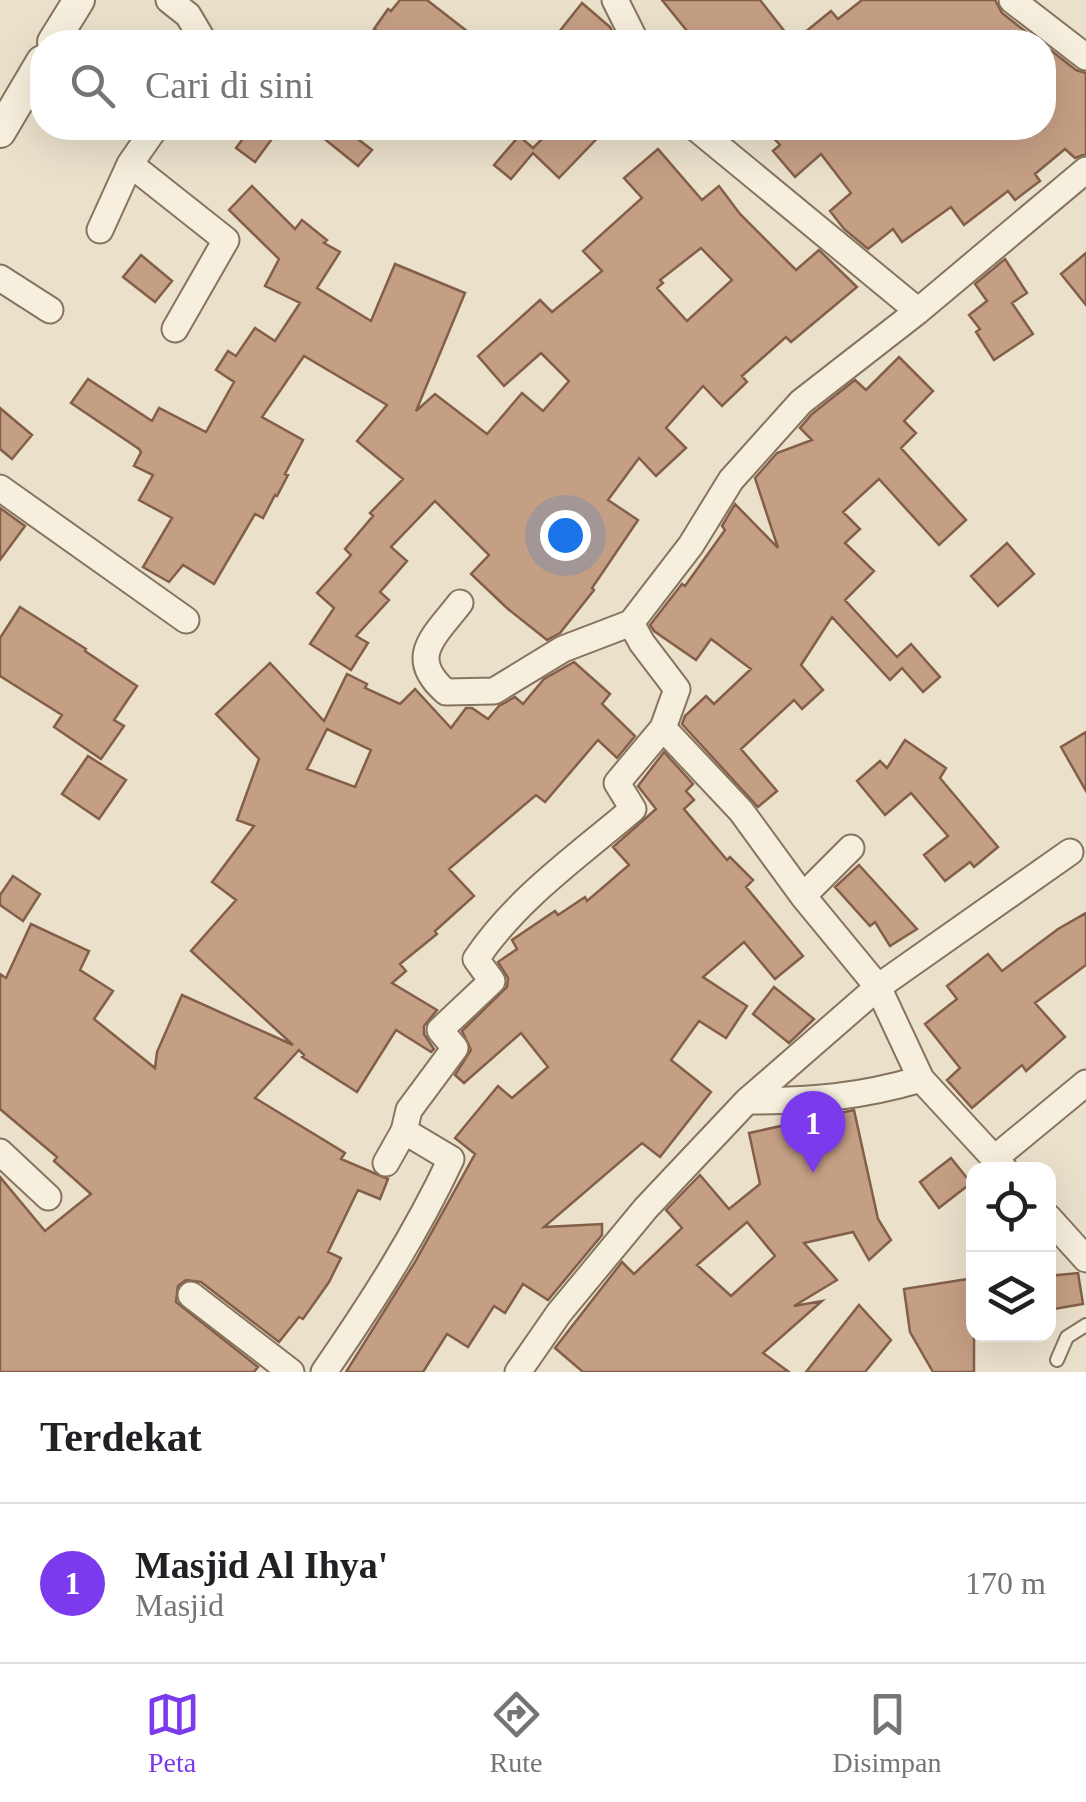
<!DOCTYPE html>
<html lang="id">
<head>
<meta charset="utf-8">
<style>
  :root { --surface:#fff; --page:#f6f6f6; --text:#202124; --muted:#757577; --line:#e0e0e0; --accent:#7c3aed }
  body { margin:0; font-family:"Times New Roman",serif; background:var(--page); color:var(--text) }
  .controls { position:absolute; right:30px; bottom:30px; display:grid; overflow:hidden; border-radius:20px; box-shadow:0 10px 40px #0002 }
  .controls button { width:90px; height:90px; display:grid; place-items:center; padding:0; border:0; border-bottom:2px solid var(--line); background:var(--surface); color:var(--text); font:50px sans-serif }
  .you { position:absolute; left:565px; top:535px; width:35px; height:35px; margin:-25px; border:8px solid #fff; border-radius:50%; background:#1a73e8; box-shadow:0 0 0 15px #1a73e833 }
  .badge { display:grid; place-items:center; width:65px; height:65px; border-radius:50%; background:var(--accent); color:#fff; font-size:32px; font-weight:700 }
  .pin { position:absolute; translate:-50% -82px; filter:drop-shadow(0 2px 5px #0008) }
  .pin::after { content:''; position:absolute; top:52px; width:35px; height:30px; background:inherit; clip-path:polygon(0 0,100% 0,50% 100%) }
  .list { margin:0; padding:0; list-style:none }
  h2 { display:flex; justify-content:space-between; align-items:center; height:130px; margin:0; padding:0 40px; font-size:42px }
  h2 small { font-size:32px; font-weight:400; color:var(--muted) }
  .list li { display:grid; grid-template-columns:65px 1fr auto; gap:30px; align-items:center; box-sizing:border-box; height:160px; padding:0 40px; border-top:2px solid var(--line) }
  .list b { display:block; font-size:38px; white-space:nowrap }
  .list p { margin:0; font-size:32px; white-space:nowrap; color:var(--muted) }
  .list em { font-size:32px; font-style:normal; color:var(--muted) }
  .icon { flex:none; width:55px; height:55px; fill:none; stroke:currentColor; stroke-width:2; stroke-linecap:round; stroke-linejoin:round }
  .map { position:relative; flex:none; width:1086px; height:1372px; overflow:hidden }
  .search { position:absolute; background:var(--surface); box-shadow:0 10px 40px #0002; left:30px; right:30px; top:30px; height:110px; display:flex; align-items:center; gap:25px; box-sizing:border-box; padding:0 35px; border-radius:40px; color:var(--muted); font-size:38px }
  .sheet { height:290px; background:var(--surface) }
  nav { display:flex; justify-content:space-around; align-items:center; box-sizing:border-box; height:140px; border-top:2px solid var(--line); background:var(--surface); font-size:28px; color:var(--muted) }
  nav a { display:grid; justify-items:center; gap:5px }
  nav .on { color:var(--accent) }
  .map>svg:first-child { display:block }
  .building { fill:#c59f84; stroke:#835f49; stroke-width:2.5; fill-rule:evenodd }
  .lines { fill:none; stroke-linecap:round; stroke-linejoin:round }
  .service-casing { stroke:#867460; stroke-width:16 }
  .minor-casing { stroke:#867460; stroke-width:29 }
  .tertiary-casing { stroke:#867460; stroke-width:34 }
  .service { stroke:#f6efdd; stroke-width:12 }
  .minor { stroke:#f6efdd; stroke-width:25 }
  .tertiary { stroke:#f6efdd; stroke-width:30 }
</style>
</head>
<body>
<div class="map">
<svg width="1086" height="1372" viewBox="0 0 1086 1372">
  <rect width="100%" height="100%" fill="#ebe1cb"/>
  <path class="building" d="M400 0H427L481 42H393L374 29 388 9 391 11Z
    M662 0H760L793 42 831 11 838 19 862 0H995L1002 13 1039 42H696Z
    M582 3 610 27 618 42H551Z
    M1044 45 1076 70 1086 73V154L1075 158 1065 149 1035 174 1040 181 1015 200 1008 191 964 225 951 207 902 242 893 229 868 249 844 229 830 211 851 193 821 154 795 177 773 151 780 145 764 128H1044Z
    M251 128 271 140 255 162 236 148Z
    M311 128H344L372 150 358 166Z
    M553 128H607L559 178 533 153 511 179 494 165 519 136 533 148Z
    M658 149 702 200 719 186 740 214 796 270 819 250 857 287 791 342 786 337 742 376 747 382 722 406 703 386 666 428 686 448 656 476 639 458 608 500 638 520 592 588 594 590 560 633 547 640 508 609 471 574 489 555 435 501 391 547 407 561 380 592 389 600 356 636 368 643 351 670 310 644 334 608 317 593 351 555 345 549 373 516 370 513 403 479 357 441 387 405 304 356 262 417 303 440 285 474 288 475 277 496 275 495 263 518 255 514 214 584 183 565 169 582 143 567 172 518 139 500 153 475 134 466 141 452 139 449 71 403 88 379 152 421 159 408 206 432 234 382 216 370 228 351 236 356 255 328 275 341 300 303 265 286 279 259 229 210 252 186 295 229 302 220 327 240 324 243 340 252 317 288 371 321 395 264 465 293 416 411 435 394 487 434 522 393 543 411 569 381 541 353 504 386 478 356 540 300 552 312 602 271 583 251 642 198 624 178ZM701 248 732 280 687 321 657 288 663 283 660 280Z
    M1086 253V305L1061 274Z
    M141 255 172 281 155 302 123 277Z
    M1005 259 1027 293 1012 303 1033 334 994 360 976 332 980 329 969 315 987 301 975 284Z
    M899 357 933 391 904 421 916 433 901 448 966 520 939 545 879 479 843 512 860 529 845 543 874 571 845 600 897 657 911 644 940 677 923 692 902 668 890 680 832 617 801 665 823 690 802 709 794 700 741 749 777 791 758 807 682 724 685 716 706 696 714 704 751 669 711 639 696 660 654 631 650 625 682 584 685 586 725 530 722 526 735 504 778 548 755 478 777 453 812 440 800 428 812 414 855 380 866 390Z
    M0 408 32 435 12 459 0 449Z
    M0 508 25 526 0 560Z
    M1007 543 1034 574 998 606 971 576Z
    M20 607 86 649 85 651 137 686 114 720 124 726 101 759 54 727 62 715 0 676V638Z
    M574 662 610 694 602 704 635 736 617 758 598 740 545 802 536 795 449 869 474 896 435 931 437 934 400 964 406 971 392 983 437 1010 424 1026V1034L434 1049 431 1052 396 1030 357 1092 302 1057 304 1055 299 1050 255 1098 345 1153 341 1159 388 1179 380 1199 358 1190 328 1252 341 1258 329 1282 303 1319 299 1317 279 1342 201 1282 186 1280 178 1286 176 1302 258 1367 254 1372H0V1177L45 1231 91 1194 54 1161 57 1157 0 1109V974L6 978 31 924 89 951 80 970 113 991 94 1019 155 1068 157 1052 182 995 293 1045 191 951 236 900 212 882 254 826 237 820 259 759 216 714 270 663 324 721 347 674 367 684 365 688 400 704 415 689 451 728 466 708H472L488 719 499 706 515 697 523 704 544 679ZM327 729 371 750 355 787 307 769Z
    M1086 732V791L1061 747Z
    M905 740 946 768 940 778 998 847 974 867 970 862 945 881 924 855 948 836 911 793 885 815 857 781 880 761 887 768Z
    M664 752 693 784 686 791 694 800 684 809 727 860 730 857 753 880 746 887 803 956 775 979 744 942 703 977 747 1006 726 1038 699 1021 671 1060 711 1092 660 1157 642 1143 544 1227 602 1224V1235L548 1300 523 1284 505 1313 494 1306 468 1347 447 1334 423 1372H346L415 1262 475 1154 455 1138 498 1086 512 1098 548 1067 521 1033 464 1083 455 1075 471 1050 462 1031 507 987 508 978 498 962 517 949 512 940 555 911 558 915 585 897 587 901 629 865 613 847 656 809 638 786Z
    M88 756 126 780 99 819 62 794Z
    M859 865 917 929 890 946 875 922 870 926 835 887Z
    M13 876 40 894 23 921 0 905V895Z
    M1086 913V965L1035 1003 1065 1037 1026 1071 1022 1065 972 1108 947 1080 960 1068 925 1024 957 999 947 986 988 954 1002 971 1058 929Z
    M774 987 814 1019 789 1043 753 1014Z
    M854 1110 878 1219 891 1240 869 1260 853 1232 804 1243 837 1280 794 1306 822 1301 763 1353 789 1372H583L555 1348 622 1262 634 1274 682 1228 666 1210 700 1175 729 1209 760 1184 749 1133ZM747 1222 775 1256 731 1296 697 1265Z
    M951 1158 971 1183 939 1208 920 1182Z
    M1078 1273 1083 1304 1048 1310V1276Z
    M974 1278V1372H933L910 1332 904 1289Z
    M859 1305 891 1340 865 1372H806Z"/>
  <g class="lines">
    <defs>
      <path id="service" d="M1057 1360 1067 1337 1086 1325"/>
      <path id="minor" d="M169 0 188 15 204 42
        M615 0 636 42
        M1012 0 1086 57
        M696 128 918 311
        M130 164 226 240 175 329
        M100 230 130 164 155 128
        M0 278 50 310
        M0 488 186 620
        M460 603C434 637 406 657 446 692L494 691 563 649 631 623
        M663 728 741 811 803 896 878 987 921 1079 1005 1170
        M803 896 851 848
        M747 1101C811 1101 860 1097 921 1079
        M404 1131 409 1110 455 1048 440 1030 492 981 476 959C516 899 578 856 633 809L617 783 663 728 677 689 642 643 631 623 691 545 731 480 801 402 918 311 1086 170
        M0 1152 48 1197
        M995 1158 1086 1083
        M1048 1217 1086 1259
        M191 1295 291 1372
        M324 1372C371 1304 416 1234 451 1159L404 1131 386 1163
        M518 1372 559 1313 646 1208 747 1101 878 987 1070 852"/>
      <path id="tertiary" d="M53 42 79 0
        M0 132 42 61"/>
    </defs>
    <use href="#service" class="service-casing"/>
    <use href="#minor" class="minor-casing"/>
    <use href="#tertiary" class="tertiary-casing"/>
    <use href="#service" class="service"/>
    <use href="#minor" class="minor"/>
    <use href="#tertiary" class="tertiary"/>
  </g>
</svg>
<div class="controls">
<button><svg class="icon" aria-label="locate" viewBox="0 0 24 24"><circle cx="12" cy="12" r="6"/><path d="M12 2v4M12 18v4M2 12h4M18 12h4"/></svg></button>
<button><svg class="icon" aria-label="layers" viewBox="0 0 24 24"><path d="M12 4l9 5-9 5-9-5zM3 14l9 5 9-5"/></svg></button>
</div>
<div class="you"></div>
<div class="pin badge" style="left:813px;top:1173px">1</div>
<div class="search"><svg class="icon" aria-label="search" viewBox="0 0 24 24"><circle cx="10" cy="10" r="6"/><path d="M15 15l6 6"/></svg>Cari di sini</div>
</div>
<section class="sheet">
<h2>Terdekat<small></small></h2>
<ul class="list">
<li><span class="badge">1</span><div><b>Masjid Al Ihya'</b><p>Masjid</p></div><em>170 m</em></li>
</ul>
</section>
<nav>
<a class="on"><svg class="icon" aria-label="map" viewBox="0 0 24 24"><path d="M3 6l6-2 6 2 6-2v14l-6 2-6-2-6 2zM9 4v14M15 6v14"/></svg>Peta</a>
<a><svg class="icon" aria-label="directions" viewBox="0 0 24 24"><path d="M12 3l9 9-9 9-9-9zM9 14v-3h6M13 9l2 2-2 2"/></svg>Rute</a>
<a><svg class="icon" aria-label="saved" viewBox="0 0 24 24"><path d="M7 4h10v16l-5-4-5 4z"/></svg>Disimpan</a>
</nav>
</body>
</html>
